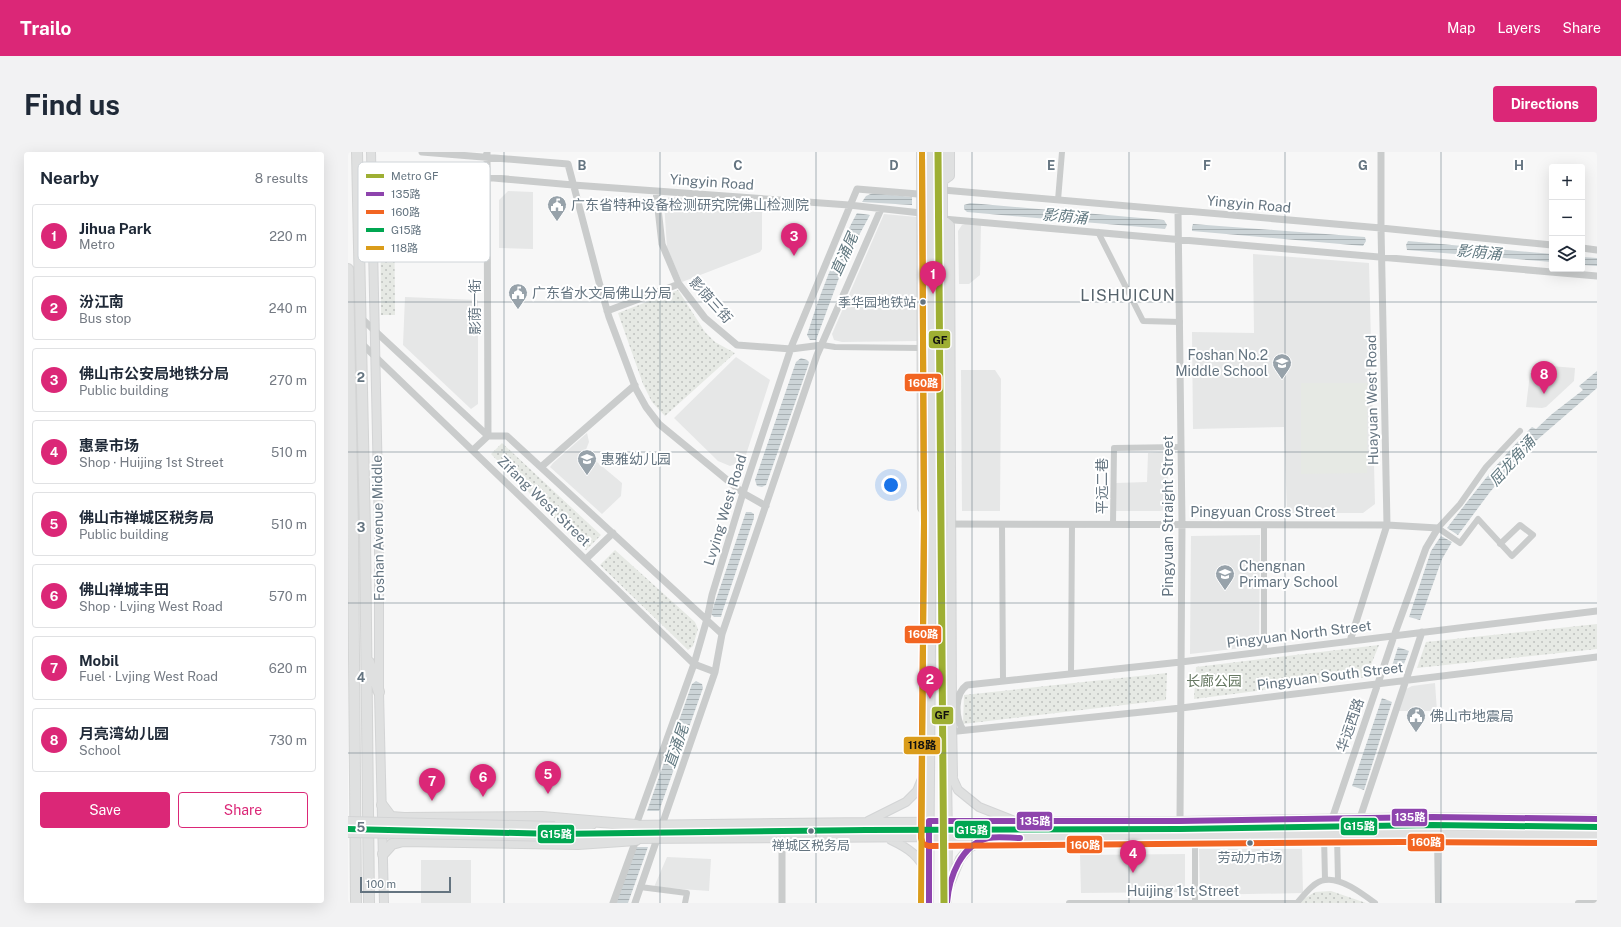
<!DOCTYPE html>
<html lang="en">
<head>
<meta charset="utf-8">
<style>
  :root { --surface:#fff; --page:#f2f2f3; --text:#1f2937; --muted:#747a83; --line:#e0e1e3; --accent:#db2777 }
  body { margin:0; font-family:"Public Sans","Noto Sans SC",sans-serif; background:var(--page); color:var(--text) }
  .controls { position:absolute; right:12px; top:12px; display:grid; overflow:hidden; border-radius:4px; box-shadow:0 4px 16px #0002 }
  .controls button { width:36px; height:36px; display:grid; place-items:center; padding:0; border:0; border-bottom:1px solid var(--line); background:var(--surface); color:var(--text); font:20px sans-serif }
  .scale { position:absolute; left:12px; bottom:10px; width:91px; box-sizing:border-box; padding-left:4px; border:2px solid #647480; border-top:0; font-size:11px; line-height:14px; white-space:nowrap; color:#647480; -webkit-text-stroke:3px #fff; paint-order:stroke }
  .you { position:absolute; left:543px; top:333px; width:14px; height:14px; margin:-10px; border:3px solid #fff; border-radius:50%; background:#1a73e8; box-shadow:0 0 0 6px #1a73e833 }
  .badge { display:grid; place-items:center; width:26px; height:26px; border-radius:50%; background:var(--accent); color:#fff; font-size:13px; font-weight:700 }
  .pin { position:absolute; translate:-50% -33px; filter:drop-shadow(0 1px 2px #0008) }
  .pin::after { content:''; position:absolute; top:21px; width:14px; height:12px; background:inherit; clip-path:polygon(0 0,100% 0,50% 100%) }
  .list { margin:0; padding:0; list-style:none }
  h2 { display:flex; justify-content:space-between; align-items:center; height:52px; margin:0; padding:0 16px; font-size:17px }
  h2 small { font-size:13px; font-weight:400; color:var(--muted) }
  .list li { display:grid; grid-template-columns:26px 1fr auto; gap:12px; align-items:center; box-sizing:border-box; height:64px; margin:0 8px 8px; padding:0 8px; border:1px solid var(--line); border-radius:4px }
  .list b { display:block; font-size:15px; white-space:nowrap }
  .list p { margin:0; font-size:13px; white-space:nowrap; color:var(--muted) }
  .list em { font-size:13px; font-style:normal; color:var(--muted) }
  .actions { display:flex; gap:8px; padding:12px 16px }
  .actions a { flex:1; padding:9px 0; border:1px solid var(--accent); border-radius:4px; text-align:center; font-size:14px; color:var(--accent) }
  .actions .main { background:var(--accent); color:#fff }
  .icon { flex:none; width:22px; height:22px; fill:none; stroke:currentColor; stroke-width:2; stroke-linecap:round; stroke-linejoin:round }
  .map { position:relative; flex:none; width:1249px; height:751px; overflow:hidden; border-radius:4px }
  header { display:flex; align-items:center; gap:24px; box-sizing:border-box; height:56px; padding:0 20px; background:var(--accent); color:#fff }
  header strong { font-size:19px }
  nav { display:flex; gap:22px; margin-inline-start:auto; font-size:14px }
  .intro { display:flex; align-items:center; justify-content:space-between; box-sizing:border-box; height:96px; padding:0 24px }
  h1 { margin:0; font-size:28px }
  .button { padding:10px 18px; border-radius:4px; background:var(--accent); color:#fff; font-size:14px; font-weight:700 }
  main { display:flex; gap:24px; padding:0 24px }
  aside { flex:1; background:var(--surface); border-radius:4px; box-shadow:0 4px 16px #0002 }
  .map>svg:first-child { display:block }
  .built { fill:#e6e7e7 }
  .park { fill:url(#park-dots) }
  .pitch { fill:#e6e9e4 }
  .water { fill:url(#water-rules) }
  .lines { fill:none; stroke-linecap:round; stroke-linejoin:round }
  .secondary-casing { stroke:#d3d4d5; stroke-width:10 }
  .trunk-casing { stroke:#d3d4d4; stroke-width:12 }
  .minor { stroke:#cacccc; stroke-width:6 }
  .tertiary { stroke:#cacccc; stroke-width:7 }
  .secondary { stroke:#dfe0e0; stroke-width:8 }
  .trunk { stroke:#dfe0e0; stroke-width:10 }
  .secondary-bridge-casing { stroke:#d3d4d5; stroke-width:10; stroke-linecap:butt }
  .secondary-bridge { stroke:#dfe0e0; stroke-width:8 }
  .bus-1-casing { stroke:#fff; stroke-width:9 }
  .bus-2-casing { stroke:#fff; stroke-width:9 }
  .bus-3-casing { stroke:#fff; stroke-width:9 }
  .bus-4-casing { stroke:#fff; stroke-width:9 }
  .bus-1 { stroke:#8e44ad; stroke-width:6 }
  .bus-2 { stroke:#f26522; stroke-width:6 }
  .bus-3 { stroke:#00a651; stroke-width:6 }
  .bus-4 { stroke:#da9c1a; stroke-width:6 }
  .metro-1-casing { stroke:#fff; stroke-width:10 }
  .metro-1 { stroke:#9eaf33; stroke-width:7 }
  .grid { fill:none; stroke:#647480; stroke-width:1; stroke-opacity:0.55 }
  .bus-dot { fill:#647480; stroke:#fff; stroke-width:1.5 }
  .labels { text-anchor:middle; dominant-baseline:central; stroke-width:4; stroke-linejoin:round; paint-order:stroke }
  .bus-label { font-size:13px; fill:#647480; stroke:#fff }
  .street-label { font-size:14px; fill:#647480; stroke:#fff }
  .poi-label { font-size:14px; fill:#647480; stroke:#fff; text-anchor:start }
  .park-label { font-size:14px; fill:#667862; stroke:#fff }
  .water-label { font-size:15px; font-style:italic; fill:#637a82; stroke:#fff }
  .quarter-label { font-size:16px; letter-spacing:1px; fill:#55626b; stroke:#fff }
  .key { fill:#fff; stroke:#d0d5d9; stroke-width:1 }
  .key-label { font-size:11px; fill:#647480 }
  .grid-label { font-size:13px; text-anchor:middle; font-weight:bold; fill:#647480; stroke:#fff; stroke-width:4; stroke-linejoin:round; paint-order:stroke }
  .line-badge { stroke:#fff; stroke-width:1.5 }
  .badge-label { font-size:11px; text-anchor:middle; font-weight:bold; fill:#fff }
  .pale-badge-label { font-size:11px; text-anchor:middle; font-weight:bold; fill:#111 }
</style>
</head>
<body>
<header>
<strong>Trailo</strong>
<nav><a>Map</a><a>Layers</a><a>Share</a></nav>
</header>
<div class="intro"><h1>Find us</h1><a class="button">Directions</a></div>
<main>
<aside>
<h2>Nearby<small>8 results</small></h2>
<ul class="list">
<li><span class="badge">1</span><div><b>Jihua Park</b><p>Metro</p></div><em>220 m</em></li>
<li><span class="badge">2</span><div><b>汾江南</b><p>Bus stop</p></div><em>240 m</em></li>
<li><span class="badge">3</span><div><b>佛山市公安局地铁分局</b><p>Public building</p></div><em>270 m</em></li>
<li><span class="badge">4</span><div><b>惠景市场</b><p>Shop · Huijing 1st Street</p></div><em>510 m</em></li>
<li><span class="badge">5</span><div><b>佛山市禅城区税务局</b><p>Public building</p></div><em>510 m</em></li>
<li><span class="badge">6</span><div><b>佛山禅城丰田</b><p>Shop · Lvjing West Road</p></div><em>570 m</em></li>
<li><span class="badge">7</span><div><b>Mobil</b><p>Fuel · Lvjing West Road</p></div><em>620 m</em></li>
<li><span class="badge">8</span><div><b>月亮湾幼儿园</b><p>School</p></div><em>730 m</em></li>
</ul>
<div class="actions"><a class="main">Save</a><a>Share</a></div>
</aside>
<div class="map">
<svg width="1249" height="751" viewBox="0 0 1249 751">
  <defs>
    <pattern id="park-dots" width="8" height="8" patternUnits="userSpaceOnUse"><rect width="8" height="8" fill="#e6e9e4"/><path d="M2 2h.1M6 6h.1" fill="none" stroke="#bec1be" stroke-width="1.8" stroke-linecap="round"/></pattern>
    <pattern id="water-rules" width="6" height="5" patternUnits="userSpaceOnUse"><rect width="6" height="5" fill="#ccd4d7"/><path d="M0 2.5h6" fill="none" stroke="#a9b1b4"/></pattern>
  </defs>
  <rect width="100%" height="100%" fill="#f7f7f7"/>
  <path class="built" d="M160 39 185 40V97L151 96V48Z
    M321 45 412 51 414 55V97L412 100 334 130 319 96 316 50Z
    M536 62 569 65 573 182 570 189 494 190 486 188 484 182Z
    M617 72 633 73 632 123 621 132H611L610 79 614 73Z
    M905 102 1021 111 1027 352 1015 361H939L936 275 845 277 844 180 906 181Z
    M57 145 130 148V252L123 257 55 193Z
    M388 205 422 228 396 309 382 314 370 309 326 266Z
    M1190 213 1227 216 1226 229 1198 255 1194 256 1178 255 1182 221H1189Z
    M613 218H647L653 227 652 359H614Z
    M239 281 241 290 237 300 274 331 273 344 254 362 202 315 205 311Z
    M820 300 821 303 819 352 816 358 812 359H768V331L799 330 800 301Z
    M912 383 911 494 842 502 843 384Z
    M1087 531 1089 559H1050L1058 537 1064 534Z
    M851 697H954L955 741 852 743Z
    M837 702V740L733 741 732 703Z
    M319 705 363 707 361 739 306 735Z
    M73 708H123V751H73Z"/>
  <path class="park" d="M46 23 47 163H33L32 24Z
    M330 138 357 180 367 190 387 201 317 264 304 250 295 232 270 161Z
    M154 291 253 383 238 398 143 302Z
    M267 398 347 470 350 477 345 494 340 498 252 413Z
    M1249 472V497L1069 516 1078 490Z
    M1031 493 1018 525 846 547 848 515Z
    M819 521 818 548 615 572 616 543Z
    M983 739 1018 751H949L967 740Z"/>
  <path class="pitch" d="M953 231H1019V321L953 322Z"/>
  <path class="water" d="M525 41 564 45V53L514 50 518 44Z
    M622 51 816 68 819 73 817 77 619 60 616 57V53Z
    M509 61 522 63 498 107 468 188H462L459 183C472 141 488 100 509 61Z
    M845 72 1017 85 1018 89 1015 94 844 79V75Z
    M1060 89 1204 102V110L1059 98 1058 93Z
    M1234 105 1249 106V114L1234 113Z
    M453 206 459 208 461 210 460 214 418 333 414 335 409 334 407 328 448 210Z
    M1249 219V236L1182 294 1142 340 1110 383 1099 376C1126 341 1152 306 1184 275L1188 277 1204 262 1235 238 1231 234Z
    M398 360H403L406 362V366L374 461 373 465H366L363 462Z
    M1093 384 1104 390 1094 407 1072 468 1061 465 1083 399Z
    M1050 495 1061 499 1054 517 1044 514Z
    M348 529 354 532 355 536 311 659H299L344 532Z
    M1034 546 1044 550 1016 638 1004 634Z
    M288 695H300L280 751H268Z"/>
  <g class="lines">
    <defs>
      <path id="secondary" d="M23 0 31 380V540L36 751
        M573 0 574 356 584 367
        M595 0V372L600 686 599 751
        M595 29 602 24V0
        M595 67 602 73 604 566 600 575
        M604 568 605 624
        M601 618 610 638 631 655 664 668
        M520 669 558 650 569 639 579 615
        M282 673 518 670 832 669 1085 665 1249 667
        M207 674 244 673
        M210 685 253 686
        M282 687 1053 682 1249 683
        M543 688C562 697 570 703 580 722
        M601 734 612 707 621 696 638 687
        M574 751V732L577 716
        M581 751 584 371 582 0"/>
      <path id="trunk" d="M9 0 17 379 21 751
        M0 117 5 381 8 751
        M21 510 31 540
        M34 653 43 665 56 666 194 665 288 673
        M35 702 44 692 55 689 230 692 288 688"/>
    </defs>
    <use href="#secondary" class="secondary-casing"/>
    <use href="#trunk" class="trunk-casing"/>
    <path class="minor" d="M710 48 714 0
      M750 80 795 169 832 170
      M474 193 487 195 573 196
      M654 372 655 529
      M765 372 766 296 833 295
      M916 373V500
      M1152 392 1172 373 1185 383 1164 404 1130 367 1112 391 1090 376 1112 352 1138 315 1172 279
      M723 521 724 372
      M976 683 977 728
      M989 683 990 729
      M1089 683 1090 751
      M847 684V750
      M292 735 339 741 337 751
      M721 751H949C956 743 966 729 977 728 993 725 1015 742 1027 751
      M1230 751H1249"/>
    <path class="tertiary" d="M74 0 220 12 251 130 261 165 288 237 298 255 311 272 395 341 418 354
      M23 15 225 33 501 53 582 62
      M595 38 1033 76 1204 93
      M308 39 314 92 331 132 357 166 389 193 443 197 474 193
      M830 59 834 372 832 669
      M595 67 1249 124
      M1234 96 1249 98
      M259 159 331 132
      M12 165 140 284H159L374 482
      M12 190 346 512 367 520
      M125 298 140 284 139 0
      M193 315 287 233
      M595 372 1039 373 1090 376 1078 396 1046 484 984 667
      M238 407 265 381
      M1002 489 1039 373 1033 76V0
      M615 578C607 565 606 542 619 533L833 510 1249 459
      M600 580 833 556 1249 505
      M1012 666 1074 480
      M288 673 346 512 359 467 364 443 395 341 444 193 509 37 582 43
      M314 673 367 520 374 482 469 203 533 57
      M434 687V751
      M265 751 288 688
      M287 751 309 687"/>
    <use href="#secondary" class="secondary"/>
    <use href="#trunk" class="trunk"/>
    <defs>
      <path id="secondary-bridge" d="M0 669 207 674
        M0 681 210 685"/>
    </defs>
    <use href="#secondary-bridge" class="secondary-bridge-casing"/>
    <use href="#secondary-bridge" class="secondary-bridge"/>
    <defs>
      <path id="bus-1" d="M581 751V669H832L1085 665 1249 667
        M599 751C601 725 613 693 640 686 651 684 662 686 672 686"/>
      <path id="bus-2" d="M574 0 576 371 573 686 575 692 581 694 1053 690 1249 691"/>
      <path id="bus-3" d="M0 677 207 682 518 678 832 677 1085 673 1249 675"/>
      <path id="bus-4" d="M573 751 576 371 574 0"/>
    </defs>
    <use href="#bus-1" class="bus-1-casing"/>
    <use href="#bus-2" class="bus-2-casing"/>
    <use href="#bus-3" class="bus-3-casing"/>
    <use href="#bus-4" class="bus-4-casing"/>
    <use href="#bus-1" class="bus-1"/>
    <use href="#bus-2" class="bus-2"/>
    <use href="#bus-3" class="bus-3"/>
    <use href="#bus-4" class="bus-4"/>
    <defs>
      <path id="metro-1" d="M590 0 596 751"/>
    </defs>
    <use href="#metro-1" class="metro-1-casing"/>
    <use href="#metro-1" class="metro-1"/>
  </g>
  <path class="grid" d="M156 0V751M312 0V751M468 0V751M624 0V751M781 0V751M937 0V751M1093 0V751M0 150H1249M0 300H1249M0 451H1249M0 601H1249"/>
  <defs>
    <symbol id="civic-pin" viewBox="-11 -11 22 30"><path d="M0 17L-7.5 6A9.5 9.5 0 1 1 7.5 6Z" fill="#97a2aa" stroke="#fff"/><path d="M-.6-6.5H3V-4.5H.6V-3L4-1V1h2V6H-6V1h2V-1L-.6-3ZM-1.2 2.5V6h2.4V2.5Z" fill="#fff"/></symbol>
    <symbol id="school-pin" viewBox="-11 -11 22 30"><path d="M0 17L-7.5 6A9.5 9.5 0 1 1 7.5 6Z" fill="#97a2aa" stroke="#fff"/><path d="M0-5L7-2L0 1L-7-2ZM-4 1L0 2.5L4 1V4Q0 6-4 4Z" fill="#fff"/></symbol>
  </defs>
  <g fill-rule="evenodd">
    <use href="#civic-pin" x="198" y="42" width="22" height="30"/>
    <use href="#civic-pin" x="159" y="130" width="22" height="30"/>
    <use href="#school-pin" x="923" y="200" width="22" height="30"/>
    <use href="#school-pin" x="228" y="296" width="22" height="30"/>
    <use href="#school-pin" x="866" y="411" width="22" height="30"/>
    <use href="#civic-pin" x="1057" y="553" width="22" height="30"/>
  </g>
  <g class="bus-dot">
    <circle cx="575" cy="150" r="3.5"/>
    <circle cx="463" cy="679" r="3.5"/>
    <circle cx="902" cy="691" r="3.5"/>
  </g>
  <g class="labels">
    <g class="bus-label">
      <text x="568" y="150" text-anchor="end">季华园地铁站</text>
      <text x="463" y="693">禅城区税务局</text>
      <text x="902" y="705">劳动力市场</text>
    </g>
    <g class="street-label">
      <text transform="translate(364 30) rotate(4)">Yingyin Road</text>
      <text transform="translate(901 52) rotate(5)">Yingyin Road</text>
      <text transform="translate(363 148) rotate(48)">影荫三街</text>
      <text transform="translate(127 155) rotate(-90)">影荫一街</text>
      <text transform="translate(1024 248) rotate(-91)">Huayuan West Road</text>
      <text transform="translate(754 334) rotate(-90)">平远二巷</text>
      <text transform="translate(196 349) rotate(44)">Zifang West Street</text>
      <text transform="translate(377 358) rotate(-73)">Lvying West Road</text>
      <text x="915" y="360">Pingyuan Cross Street</text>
      <text transform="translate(820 364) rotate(-90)">Pingyuan Straight Street</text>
      <text transform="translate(30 376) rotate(-91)">Foshan Avenue Middle</text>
      <text transform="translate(951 482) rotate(-7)">Pingyuan North Street</text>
      <text transform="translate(982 524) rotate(-7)">Pingyuan South Street</text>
      <text transform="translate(1002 573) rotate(-71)">华远西路</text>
      <text x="835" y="739">Huijing 1st Street</text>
    </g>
    <g class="poi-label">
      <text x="223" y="53">广东省特种设备检测研究院佛山检测院</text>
      <text x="184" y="141">广东省水文局佛山分局</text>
      <text x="920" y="203" text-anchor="end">Foshan No.2<tspan x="920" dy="16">Middle School</tspan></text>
      <text x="253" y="307">惠雅幼儿园</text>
      <text x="891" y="414">Chengnan<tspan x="891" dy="16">Primary School</tspan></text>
      <text x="1082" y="564">佛山市地震局</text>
    </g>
    <g class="park-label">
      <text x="866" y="529">长廊公园</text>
    </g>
    <g class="water-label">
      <text transform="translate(717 64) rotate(5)">影荫涌</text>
      <text transform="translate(1131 100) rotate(5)">影荫涌</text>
      <text transform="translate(496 102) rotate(-66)">直涌尾</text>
      <text transform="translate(1164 309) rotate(-48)">屈龙角涌</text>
      <text transform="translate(328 594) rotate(-71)">直涌尾</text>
    </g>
    <g class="quarter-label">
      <text x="780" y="143">LISHUICUN</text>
    </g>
  </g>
  <rect x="10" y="10" width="132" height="100" rx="6" class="key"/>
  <rect x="18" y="22" width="18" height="4" fill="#9eaf33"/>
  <rect x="18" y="40" width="18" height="4" fill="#8e44ad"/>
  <rect x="18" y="58" width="18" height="4" fill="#f26522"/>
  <rect x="18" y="76" width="18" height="4" fill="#00a651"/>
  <rect x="18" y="94" width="18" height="4" fill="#da9c1a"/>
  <g class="key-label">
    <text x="43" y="28">Metro GF</text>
    <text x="43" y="46">135路</text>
    <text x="43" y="64">160路</text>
    <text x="43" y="82">G15路</text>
    <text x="43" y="100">118路</text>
  </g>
  <g class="grid-label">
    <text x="234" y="18">B</text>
    <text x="390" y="18">C</text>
    <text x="546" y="18">D</text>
    <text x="703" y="18">E</text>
    <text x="859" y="18">F</text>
    <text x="1015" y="18">G</text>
    <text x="1171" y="18">H</text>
    <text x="13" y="230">2</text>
    <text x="13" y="380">3</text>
    <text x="13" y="530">4</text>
    <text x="13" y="680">5</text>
  </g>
  <g class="line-badge">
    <rect x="580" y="178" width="23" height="19" rx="4" fill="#9eaf33"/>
    <rect x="556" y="221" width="38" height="19" rx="4" fill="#f26522"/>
    <rect x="556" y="473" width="38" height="19" rx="4" fill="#f26522"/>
    <rect x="583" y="554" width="23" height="19" rx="4" fill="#9eaf33"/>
    <rect x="555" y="584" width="38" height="19" rx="4" fill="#da9c1a"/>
    <rect x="1043" y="656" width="37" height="19" rx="4" fill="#8e44ad"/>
    <rect x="668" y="659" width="37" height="20" rx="4" fill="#8e44ad"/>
    <rect x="992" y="665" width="38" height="19" rx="4" fill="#00a651"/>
    <rect x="606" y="668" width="37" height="19" rx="4" fill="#00a651"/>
    <rect x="189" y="672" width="38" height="20" rx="4" fill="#00a651"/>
    <rect x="1059" y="681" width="38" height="19" rx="4" fill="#f26522"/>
    <rect x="718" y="683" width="37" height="19" rx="4" fill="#f26522"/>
  </g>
  <g class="badge-label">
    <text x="575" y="235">160路</text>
    <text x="575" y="486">160路</text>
    <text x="1062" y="669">135路</text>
    <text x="687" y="673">135路</text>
    <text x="1011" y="678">G15路</text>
    <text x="624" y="682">G15路</text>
    <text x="208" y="686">G15路</text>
    <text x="1078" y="694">160路</text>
    <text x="737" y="697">160路</text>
  </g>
  <g class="pale-badge-label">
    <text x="592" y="192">GF</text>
    <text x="594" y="567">GF</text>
    <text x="574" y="597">118路</text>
  </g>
</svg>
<div class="controls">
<button>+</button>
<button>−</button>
<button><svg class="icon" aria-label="layers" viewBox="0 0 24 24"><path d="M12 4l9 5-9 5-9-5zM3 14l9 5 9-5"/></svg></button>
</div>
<div class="scale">100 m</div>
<div class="you"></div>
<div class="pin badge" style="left:585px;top:142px">1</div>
<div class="pin badge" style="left:582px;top:547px">2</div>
<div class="pin badge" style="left:446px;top:104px">3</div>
<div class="pin badge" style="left:785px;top:721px">4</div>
<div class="pin badge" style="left:200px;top:642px">5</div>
<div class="pin badge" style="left:135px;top:645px">6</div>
<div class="pin badge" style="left:84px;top:649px">7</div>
<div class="pin badge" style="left:1196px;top:242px">8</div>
</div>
</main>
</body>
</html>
